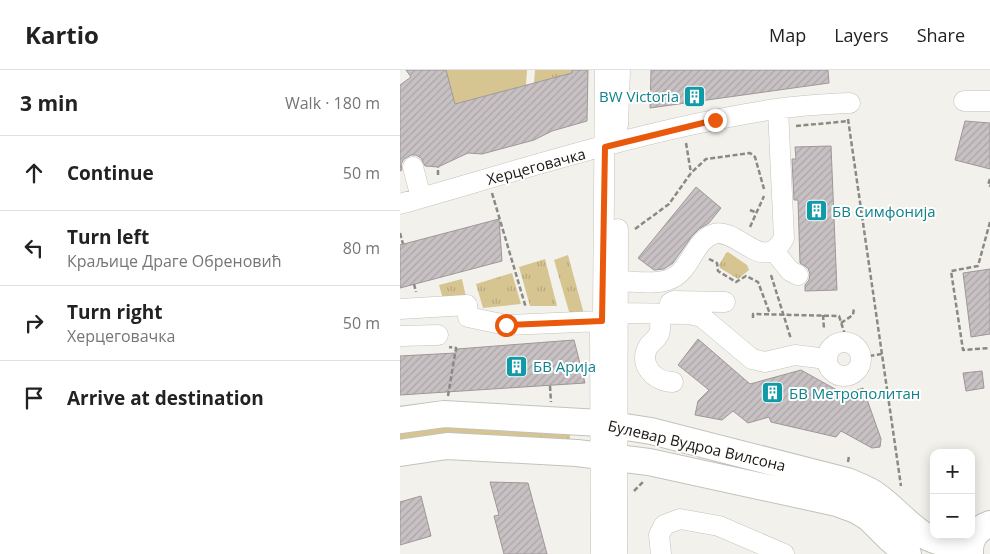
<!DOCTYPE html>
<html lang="en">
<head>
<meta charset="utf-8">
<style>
  :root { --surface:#fff; --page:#f6f6f6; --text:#222; --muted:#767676; --line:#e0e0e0 }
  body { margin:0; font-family:"Open Sans",sans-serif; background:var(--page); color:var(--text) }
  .controls { position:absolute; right:15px; bottom:15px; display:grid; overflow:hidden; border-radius:10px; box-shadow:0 2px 12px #0003 }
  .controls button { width:45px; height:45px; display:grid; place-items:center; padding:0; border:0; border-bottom:1px solid var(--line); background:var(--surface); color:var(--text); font:25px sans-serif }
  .stop { position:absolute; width:15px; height:15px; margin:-11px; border:4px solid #ea580c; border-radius:50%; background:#fff }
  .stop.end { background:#ea580c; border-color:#fff; box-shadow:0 1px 5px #0008 }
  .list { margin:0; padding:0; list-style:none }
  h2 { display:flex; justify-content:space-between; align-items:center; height:65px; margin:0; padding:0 20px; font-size:21px }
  h2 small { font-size:16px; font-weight:400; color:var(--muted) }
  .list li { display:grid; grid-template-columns:32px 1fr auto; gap:15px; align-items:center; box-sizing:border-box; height:75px; padding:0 20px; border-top:1px solid var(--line) }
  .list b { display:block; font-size:19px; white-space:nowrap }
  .list p { margin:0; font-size:16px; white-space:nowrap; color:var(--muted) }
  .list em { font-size:16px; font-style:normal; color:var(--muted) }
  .icon { flex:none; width:28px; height:28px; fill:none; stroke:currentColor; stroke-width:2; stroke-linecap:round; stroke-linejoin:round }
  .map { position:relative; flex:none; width:590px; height:484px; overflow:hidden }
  header { display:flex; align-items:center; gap:30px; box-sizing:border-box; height:70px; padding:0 25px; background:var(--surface); border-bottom:1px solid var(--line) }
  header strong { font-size:24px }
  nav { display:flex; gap:28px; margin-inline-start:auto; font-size:18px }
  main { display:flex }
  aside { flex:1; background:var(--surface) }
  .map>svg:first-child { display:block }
  .grass { fill:url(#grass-tufts) }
  .garden { fill:#d6c591 }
  .building { fill:url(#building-hatch); stroke:#9e9799 }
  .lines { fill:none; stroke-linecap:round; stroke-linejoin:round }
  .minor-casing { stroke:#c3c2bb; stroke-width:21 }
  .major-casing { stroke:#c3c2bb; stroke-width:28 }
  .path { stroke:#8a8985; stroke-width:2.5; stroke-dasharray:5 2.5; stroke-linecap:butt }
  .minor { stroke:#fff; stroke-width:20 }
  .major { stroke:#fff; stroke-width:26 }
  .route { stroke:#ea580c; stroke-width:6 }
  .labels { text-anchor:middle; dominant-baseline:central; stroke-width:4; stroke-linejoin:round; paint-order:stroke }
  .culture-label { font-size:15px; fill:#0d838f; stroke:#fffefc; text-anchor:start }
  .street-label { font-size:15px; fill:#171614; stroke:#fffefc }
</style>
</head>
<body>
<header>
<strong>Kartio</strong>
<nav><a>Map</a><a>Layers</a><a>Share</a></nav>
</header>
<main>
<aside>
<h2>3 min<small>Walk · 180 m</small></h2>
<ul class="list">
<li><svg class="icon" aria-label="ahead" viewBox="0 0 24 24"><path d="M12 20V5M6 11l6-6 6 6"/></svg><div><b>Continue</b></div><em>50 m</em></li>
<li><svg class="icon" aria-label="left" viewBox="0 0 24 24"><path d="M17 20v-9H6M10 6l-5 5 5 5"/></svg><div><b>Turn left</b><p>Краљице Драге Обреновић</p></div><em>80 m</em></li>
<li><svg class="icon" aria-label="right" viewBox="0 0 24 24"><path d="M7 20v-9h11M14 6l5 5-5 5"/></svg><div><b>Turn right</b><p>Херцеговачка</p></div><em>50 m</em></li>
<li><svg class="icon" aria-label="arrive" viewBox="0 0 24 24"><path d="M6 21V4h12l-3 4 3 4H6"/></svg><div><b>Arrive at destination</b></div></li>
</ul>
</aside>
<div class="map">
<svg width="590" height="484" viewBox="0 0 590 484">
  <defs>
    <pattern id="grass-tufts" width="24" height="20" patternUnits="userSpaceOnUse" patternTransform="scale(1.25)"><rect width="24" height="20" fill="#d6c591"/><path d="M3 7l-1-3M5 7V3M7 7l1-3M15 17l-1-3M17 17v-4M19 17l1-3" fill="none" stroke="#b7a87c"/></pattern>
    <pattern id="building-hatch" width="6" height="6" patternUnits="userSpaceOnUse" patternTransform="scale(1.25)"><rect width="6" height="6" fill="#c8c1c3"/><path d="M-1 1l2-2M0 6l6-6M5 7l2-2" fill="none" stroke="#aba5a7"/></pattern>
  </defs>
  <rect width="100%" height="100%" fill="#f3f1eb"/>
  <path class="grass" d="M135 0H172V3L134 13Z
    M328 182 347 195 349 200 338 209 320 198 319 195 326 183Z
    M168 185 184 244 170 245 154 190Z
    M145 189 157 236H130L119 197Z
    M112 203 121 234 83 238 76 214Z
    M62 209 66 227 43 229 39 215Z
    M0 350H171L169 382 0 383Z"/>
  <path class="garden" d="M46 0H127L126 15 55 34Z"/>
  <path class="building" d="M6 0H46L55 34 172 3V0H188L187 51 152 61 134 70 82 84 68 83 38 97 25 96 21 88 16 85H11L4 89 1 94 2 100 0 101V15L11 7Z
    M251 0H428L429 13 250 38Z
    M565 51 590 53V99L555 90Z
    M431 76 437 220 405 221V215L409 210 410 204 408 198 400 193 398 130H394L392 89H396L395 77Z
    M296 117 321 138 309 153 299 159 292 166 273 193 264 199 254 200 238 188Z
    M99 149 102 191 0 218V175Z
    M590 199V264L571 267 563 203Z
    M298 269 350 314 401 300 444 324 463 318 481 369 480 377 472 378 441 361 436 367 371 352 369 347 348 353 333 341 322 350 295 345 298 331 309 320 278 295Z
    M174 270 185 313 0 325V286L56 283 57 279Z
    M582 301 584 318 566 321 563 303Z
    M90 412 128 413 147 484H104L94 446 99 445Z
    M21 426 31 466 0 475V432Z"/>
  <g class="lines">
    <defs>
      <path id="minor" d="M564 31H590
        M218 55 220 0
        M13 97 21 128
        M0 134C120 100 240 61 363 41 392 36 421 34 450 33
        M374 181 390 201 398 205
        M218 211C233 211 253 215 268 210 291 203 293 170 314 164 338 157 364 206 384 168L378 39
        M270 233 274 231 325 232
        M0 239 67 235 68 247 106 255 202 251
        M218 243 289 244 302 247 352 289 365 292 395 285 427 289
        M261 244C260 251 261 258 259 264 256 270 251 272 248 277 238 295 255 312 273 312
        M0 266 38 265
        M427 289a17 17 0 1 1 34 0a17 17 0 1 1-34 0Z
        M201 484 200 263 203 245 205 0
        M217 484 218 159
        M261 484 259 465 264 455 280 449 319 456 384 484"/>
      <path id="major" d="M0 350 44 344 200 353 251 361 447 411C456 415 465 418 473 423 507 445 522 484 571 470
        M0 383 47 376 177 383 249 392 437 433 456 440 469 448 490 469 508 484
        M570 484C569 469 576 459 590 454"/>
    </defs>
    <use href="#minor" class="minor-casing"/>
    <use href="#major" class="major-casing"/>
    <path class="path" d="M448 49 501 416
      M396 56 449 51
      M286 73 291 103
      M38 105V97
      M590 109 588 115 590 116
      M92 123 126 238
      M350 140 357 143
      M590 152 578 196 551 201 563 280 590 278
      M350 157 364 126
      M235 159 269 134 291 103 306 89 350 83 355 87 364 119
      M0 163 3 174
      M309 189 317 193 318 201 336 212 346 206 358 212 370 244
      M371 205 391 269
      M14 214 16 222
      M423 245 424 259
      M353 248V244L439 246 447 271
      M441 253 453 245 454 238
      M462 287 482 284
      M150 316 151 332
      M48 326 56 278 49 277
      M448 392 449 386
      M234 421 244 411"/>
    <use href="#minor" class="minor"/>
    <use href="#major" class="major"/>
  </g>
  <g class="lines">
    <path class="route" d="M106 255 202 251 205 77 315 50"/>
  </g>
  <defs>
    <symbol id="building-square" viewBox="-11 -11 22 22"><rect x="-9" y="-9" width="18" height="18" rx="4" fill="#0f9aa8" stroke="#fffefc"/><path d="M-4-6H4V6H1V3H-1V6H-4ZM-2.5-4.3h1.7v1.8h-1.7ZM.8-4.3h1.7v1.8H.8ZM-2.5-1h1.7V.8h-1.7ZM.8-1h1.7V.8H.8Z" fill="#fff"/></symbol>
  </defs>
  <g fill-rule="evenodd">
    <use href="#building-square" x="282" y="14" width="25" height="25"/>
    <use href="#building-square" x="404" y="128" width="25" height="25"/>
    <use href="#building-square" x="104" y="284" width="25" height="25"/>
    <use href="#building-square" x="360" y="310" width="25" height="25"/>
  </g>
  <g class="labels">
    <g class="culture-label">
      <text x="279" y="26" text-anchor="end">BW Victoria</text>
      <text x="432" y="141">БВ Симфонија</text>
      <text x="133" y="296">БВ Арија</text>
      <text x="389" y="323">БВ Метрополитан</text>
    </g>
    <g class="street-label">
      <text transform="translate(136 96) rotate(-15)">Херцеговачка</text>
      <text transform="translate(297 375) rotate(13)">Булевар Вудроа Вилсона</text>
    </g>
  </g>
</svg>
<div class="controls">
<button>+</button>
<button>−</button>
</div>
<div class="stop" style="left:106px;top:255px"></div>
<div class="stop end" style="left:315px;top:50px"></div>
</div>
</main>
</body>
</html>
